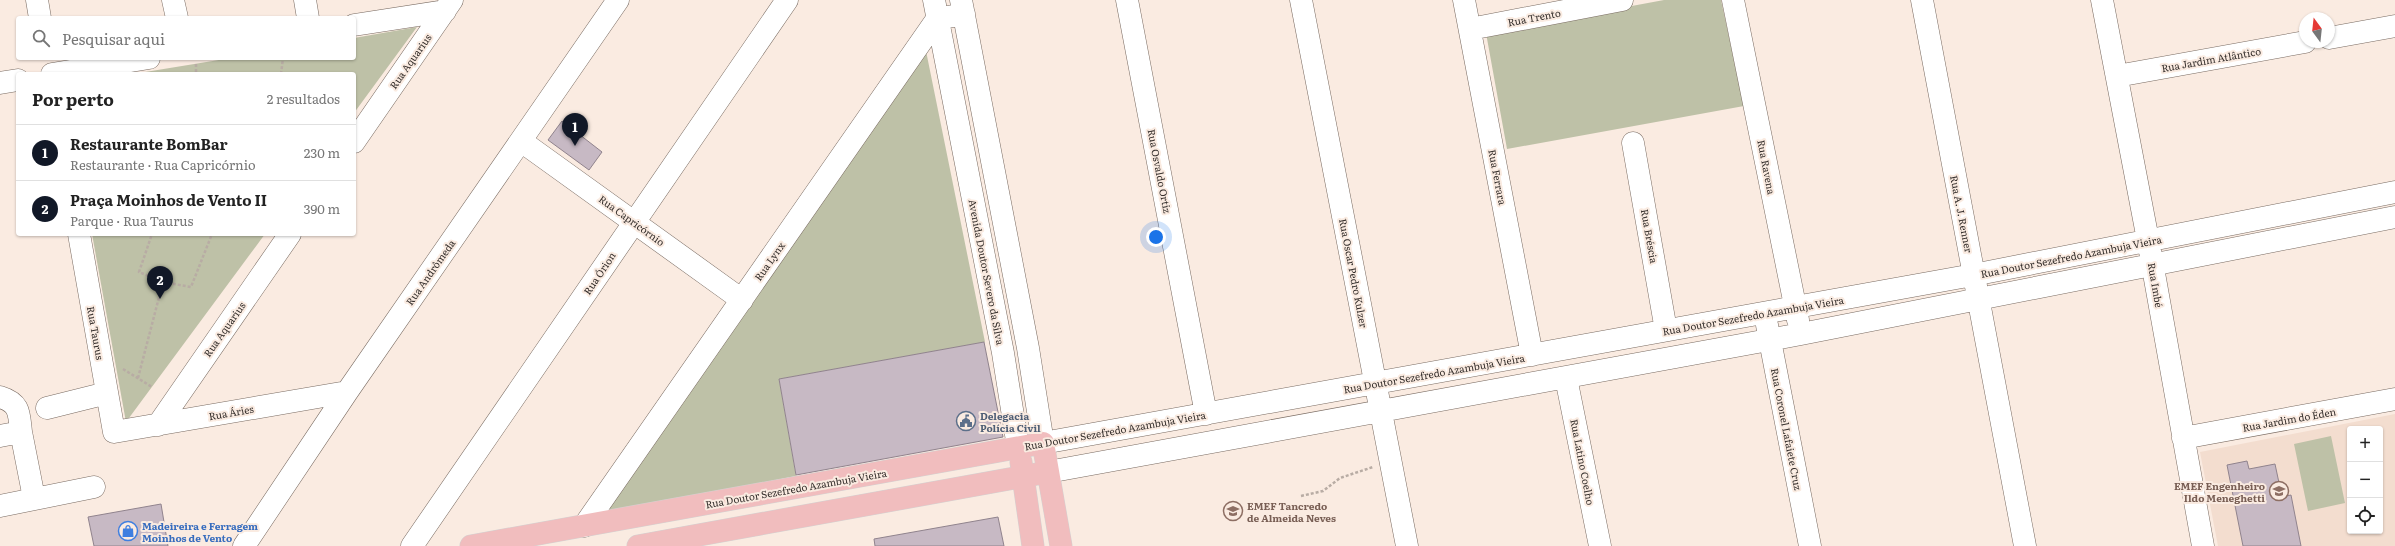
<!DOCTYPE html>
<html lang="pt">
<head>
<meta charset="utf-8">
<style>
  :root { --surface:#fff; --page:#f6f6f6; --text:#222; --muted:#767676; --line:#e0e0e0; --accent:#111827 }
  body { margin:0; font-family:Literata,serif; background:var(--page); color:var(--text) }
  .controls { position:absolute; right:12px; bottom:12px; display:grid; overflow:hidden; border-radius:4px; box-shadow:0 1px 3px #0004 }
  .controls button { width:36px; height:36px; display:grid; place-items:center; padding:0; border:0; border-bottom:1px solid var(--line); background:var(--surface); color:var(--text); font:20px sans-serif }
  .compass { position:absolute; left:2299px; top:12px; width:36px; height:36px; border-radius:50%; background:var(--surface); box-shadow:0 1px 3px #0004; rotate:345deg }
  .you { position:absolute; left:1156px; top:237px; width:14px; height:14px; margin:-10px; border:3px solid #fff; border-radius:50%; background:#1a73e8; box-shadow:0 0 0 6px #1a73e833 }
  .badge { display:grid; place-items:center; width:26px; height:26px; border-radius:50%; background:var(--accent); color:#fff; font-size:13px; font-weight:700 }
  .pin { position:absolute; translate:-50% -33px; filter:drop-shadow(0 1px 2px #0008) }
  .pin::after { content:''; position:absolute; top:21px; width:14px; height:12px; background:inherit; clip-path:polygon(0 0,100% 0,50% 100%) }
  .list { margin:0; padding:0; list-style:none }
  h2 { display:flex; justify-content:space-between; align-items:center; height:52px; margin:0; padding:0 16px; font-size:17px }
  h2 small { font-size:13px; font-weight:400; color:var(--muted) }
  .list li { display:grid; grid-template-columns:26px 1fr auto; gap:12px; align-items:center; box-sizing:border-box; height:56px; padding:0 16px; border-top:1px solid var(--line) }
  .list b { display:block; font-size:15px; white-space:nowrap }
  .list p { margin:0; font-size:13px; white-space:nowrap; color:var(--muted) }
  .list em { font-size:13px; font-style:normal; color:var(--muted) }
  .icon { flex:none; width:22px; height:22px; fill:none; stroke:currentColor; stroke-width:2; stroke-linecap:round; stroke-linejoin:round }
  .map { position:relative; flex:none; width:2395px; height:546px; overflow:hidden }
  .search { position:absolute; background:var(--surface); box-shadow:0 1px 3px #0004; left:16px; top:16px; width:340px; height:44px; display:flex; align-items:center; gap:10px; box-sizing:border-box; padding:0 14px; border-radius:4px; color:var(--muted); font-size:15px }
  .panel { position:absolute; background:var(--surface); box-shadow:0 1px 3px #0004; left:16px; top:72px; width:340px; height:164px; border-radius:4px }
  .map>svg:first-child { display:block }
  .built { fill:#f3ddcf; fill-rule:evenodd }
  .green { fill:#bec1a7 }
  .building { fill:#c7b9c4; stroke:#90838d }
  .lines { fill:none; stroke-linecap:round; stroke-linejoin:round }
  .minor-casing { stroke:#796b62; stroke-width:23 }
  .major-casing { stroke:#d3d1d1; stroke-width:23 }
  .path { stroke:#b8aca4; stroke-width:2.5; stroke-dasharray:3 2; stroke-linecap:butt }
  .minor { stroke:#fff; stroke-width:22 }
  .major { stroke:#f1bdbe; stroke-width:22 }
  .labels { text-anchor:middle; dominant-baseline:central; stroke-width:4; stroke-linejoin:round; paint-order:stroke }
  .street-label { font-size:10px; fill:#352f2c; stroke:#faebe1 }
  .service-label { font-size:10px; font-weight:bold; fill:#4e5e75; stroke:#faebe1; text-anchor:start }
  .education-label { font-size:10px; font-weight:bold; fill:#785e54; stroke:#faebe1; text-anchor:end }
  .shop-label { font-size:10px; font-weight:bold; fill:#366cbe; stroke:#faebe1; text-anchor:start }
</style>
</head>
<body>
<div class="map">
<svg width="2395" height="546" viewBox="0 0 2395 546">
  <rect width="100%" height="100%" fill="#faebe1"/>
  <path class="built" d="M2395 414V546H2218L2200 452ZM2350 429H2380V531H2350Z"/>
  <path class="green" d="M1664 0H1721L1744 106 1507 149 1486 33Z
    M417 27 354 113V74H133L231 58H354V38Z
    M925 46 985 342 779 379 796 476 601 514Z
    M92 234H265L126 422Z
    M2331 436 2345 503 2308 511 2294 444Z"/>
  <path class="building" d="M562 121 602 152 589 170 548 140Z
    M984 342 1003 437 796 475 779 379Z
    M2247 461 2249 469 2275 464 2282 497 2291 495 2301 546H2243L2227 465Z
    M161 504 168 546H94L88 517Z
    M998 517 1004 546H875L874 539Z"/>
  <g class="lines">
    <defs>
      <path id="minor" d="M37 0 40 18
        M173 0 177 18
        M305 0 308 18
        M934 0 1003 353 1018 447
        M961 0 1028 348 1043 443 1973 275 2395 192
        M1127 0 1206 414
        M1301 0 1407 546
        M1464 0 1532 355
        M1733 0 1798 320
        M1922 0 2025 546
        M2102 0 2148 240 2203 546
        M354 25 445 11
        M1470 29 1622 0
        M2329 38 2395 26
        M52 74 149 58
        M2117 76 2305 42
        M0 83 18 80
        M521 141 742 300
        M354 142 452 0
        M1633 143 1666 330
        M79 234 114 432 347 392
        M1767 325 1810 546
        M1566 378 1600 546
        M0 397C20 403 19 413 21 432
        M47 408 107 393
        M158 425 290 234
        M0 436 21 432 34 498
        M2183 438 2395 399
        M1048 472 1801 334 2395 217
        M0 506 94 487
        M584 526 937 19 964 14
        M244 546 347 392 618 0
        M412 546 787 0"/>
      <path id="major" d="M1021 462 1033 546
        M471 546 1043 443 1061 546
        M638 546 1048 472"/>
    </defs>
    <use href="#minor" class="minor-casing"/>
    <use href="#major" class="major-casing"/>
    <path class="path" d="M196 64V74
      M281 74 283 58
      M163 282 191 287 212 234
      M123 369 152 387
      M138 378 163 282 139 272 152 234
      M1301 496 1323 491 1340 478 1373 467"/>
    <use href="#minor" class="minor"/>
    <use href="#major" class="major"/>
  </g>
  <defs>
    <symbol id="civic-ring" viewBox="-11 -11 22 22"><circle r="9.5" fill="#faebe1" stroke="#5c6f8a" stroke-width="1.5"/><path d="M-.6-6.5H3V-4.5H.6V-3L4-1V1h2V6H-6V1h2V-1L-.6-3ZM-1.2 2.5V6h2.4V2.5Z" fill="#5c6f8a"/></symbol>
    <symbol id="school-ring" viewBox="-11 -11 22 22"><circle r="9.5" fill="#faebe1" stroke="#8d6e63" stroke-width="1.5"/><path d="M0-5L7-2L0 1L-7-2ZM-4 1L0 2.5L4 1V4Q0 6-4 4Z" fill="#8d6e63"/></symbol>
    <symbol id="shop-ring" viewBox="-11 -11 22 22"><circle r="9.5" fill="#faebe1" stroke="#3f7fe0" stroke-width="1.5"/><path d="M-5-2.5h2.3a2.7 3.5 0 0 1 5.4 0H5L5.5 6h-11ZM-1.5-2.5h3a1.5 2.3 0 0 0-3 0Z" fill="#3f7fe0"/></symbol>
  </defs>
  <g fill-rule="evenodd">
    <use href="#civic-ring" x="955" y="410" width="22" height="22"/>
    <use href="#school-ring" x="2268" y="480" width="22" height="22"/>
    <use href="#school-ring" x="1222" y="500" width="22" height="22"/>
    <use href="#shop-ring" x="117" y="520" width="22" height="22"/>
  </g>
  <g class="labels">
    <g class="street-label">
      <text transform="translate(1534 17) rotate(-11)">Rua Trento</text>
      <text transform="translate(2211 59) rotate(-10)">Rua Jardim Atlântico</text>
      <text transform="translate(410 61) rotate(-55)">Rua Aquarius</text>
      <text transform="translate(1767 167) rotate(79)">Rua Ravena</text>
      <text transform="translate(1160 171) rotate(79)">Rua Osvaldo Ortiz</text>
      <text transform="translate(1498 177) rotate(79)">Rua Ferrara</text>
      <text transform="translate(1962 214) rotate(79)">Rua A. J. Renner</text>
      <text transform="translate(632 220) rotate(36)">Rua Capricórnio</text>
      <text transform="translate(1650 236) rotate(80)">Rua Bréscia</text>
      <text transform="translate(2071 256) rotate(-11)">Rua Doutor Sezefredo Azambuja Vieira</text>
      <text transform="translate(769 261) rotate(-55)">Rua Lynx</text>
      <text transform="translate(430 272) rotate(-55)">Rua Andrômeda</text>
      <text transform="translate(987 272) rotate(79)">Avenida Doutor Severo da Silva</text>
      <text transform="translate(599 273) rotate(-56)">Rua Órion</text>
      <text transform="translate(1354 273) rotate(79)">Rua Oscar Pedro Kulzer</text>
      <text transform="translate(2156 285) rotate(80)">Rua Imbé</text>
      <text transform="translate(1753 315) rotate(-10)">Rua Doutor Sezefredo Azambuja Vieira</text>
      <text transform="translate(224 329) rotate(-55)">Rua Aquarius</text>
      <text transform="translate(96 333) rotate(80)">Rua Taurus</text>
      <text transform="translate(1434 373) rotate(-10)">Rua Doutor Sezefredo Azambuja Vieira</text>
      <text transform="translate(231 412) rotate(-10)">Rua Áries</text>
      <text transform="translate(2289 419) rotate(-10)">Rua Jardim do Éden</text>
      <text transform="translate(1787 429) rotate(79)">Rua Coronel Lafaiete Cruz</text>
      <text transform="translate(1115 430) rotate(-10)">Rua Doutor Sezefredo Azambuja Vieira</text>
      <text transform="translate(1583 462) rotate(79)">Rua Latino Coelho</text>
      <text transform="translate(796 488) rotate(-10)">Rua Doutor Sezefredo Azambuja Vieira</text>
    </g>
    <g class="service-label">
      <text x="980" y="415">Delegacia<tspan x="980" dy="12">Polícia Civil</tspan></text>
    </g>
    <g class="education-label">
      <text x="2265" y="485">EMEF Engenheiro<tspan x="2265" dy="12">Ildo Meneghetti</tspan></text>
      <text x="1247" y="505" text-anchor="start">EMEF Tancredo<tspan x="1247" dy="12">de Almeida Neves</tspan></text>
    </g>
    <g class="shop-label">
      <text x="142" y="525">Madeireira e Ferragem<tspan x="142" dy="12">Moinhos de Vento</tspan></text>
    </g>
  </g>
</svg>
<div class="controls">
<button>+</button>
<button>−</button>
<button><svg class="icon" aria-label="locate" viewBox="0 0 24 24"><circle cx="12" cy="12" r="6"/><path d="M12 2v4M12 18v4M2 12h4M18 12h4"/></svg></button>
</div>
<svg class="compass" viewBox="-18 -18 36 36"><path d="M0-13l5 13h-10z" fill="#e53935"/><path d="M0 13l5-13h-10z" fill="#767676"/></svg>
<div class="you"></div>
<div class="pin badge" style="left:575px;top:146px">1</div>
<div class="pin badge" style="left:160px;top:299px">2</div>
<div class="search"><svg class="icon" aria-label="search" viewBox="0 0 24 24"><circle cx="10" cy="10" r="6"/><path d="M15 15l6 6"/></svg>Pesquisar aqui</div>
<section class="panel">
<h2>Por perto<small>2 resultados</small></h2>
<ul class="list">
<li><span class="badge">1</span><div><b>Restaurante BomBar</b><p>Restaurante · Rua Capricórnio</p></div><em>230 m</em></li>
<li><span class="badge">2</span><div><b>Praça Moinhos de Vento II</b><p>Parque · Rua Taurus</p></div><em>390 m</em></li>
</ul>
</section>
</div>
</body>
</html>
